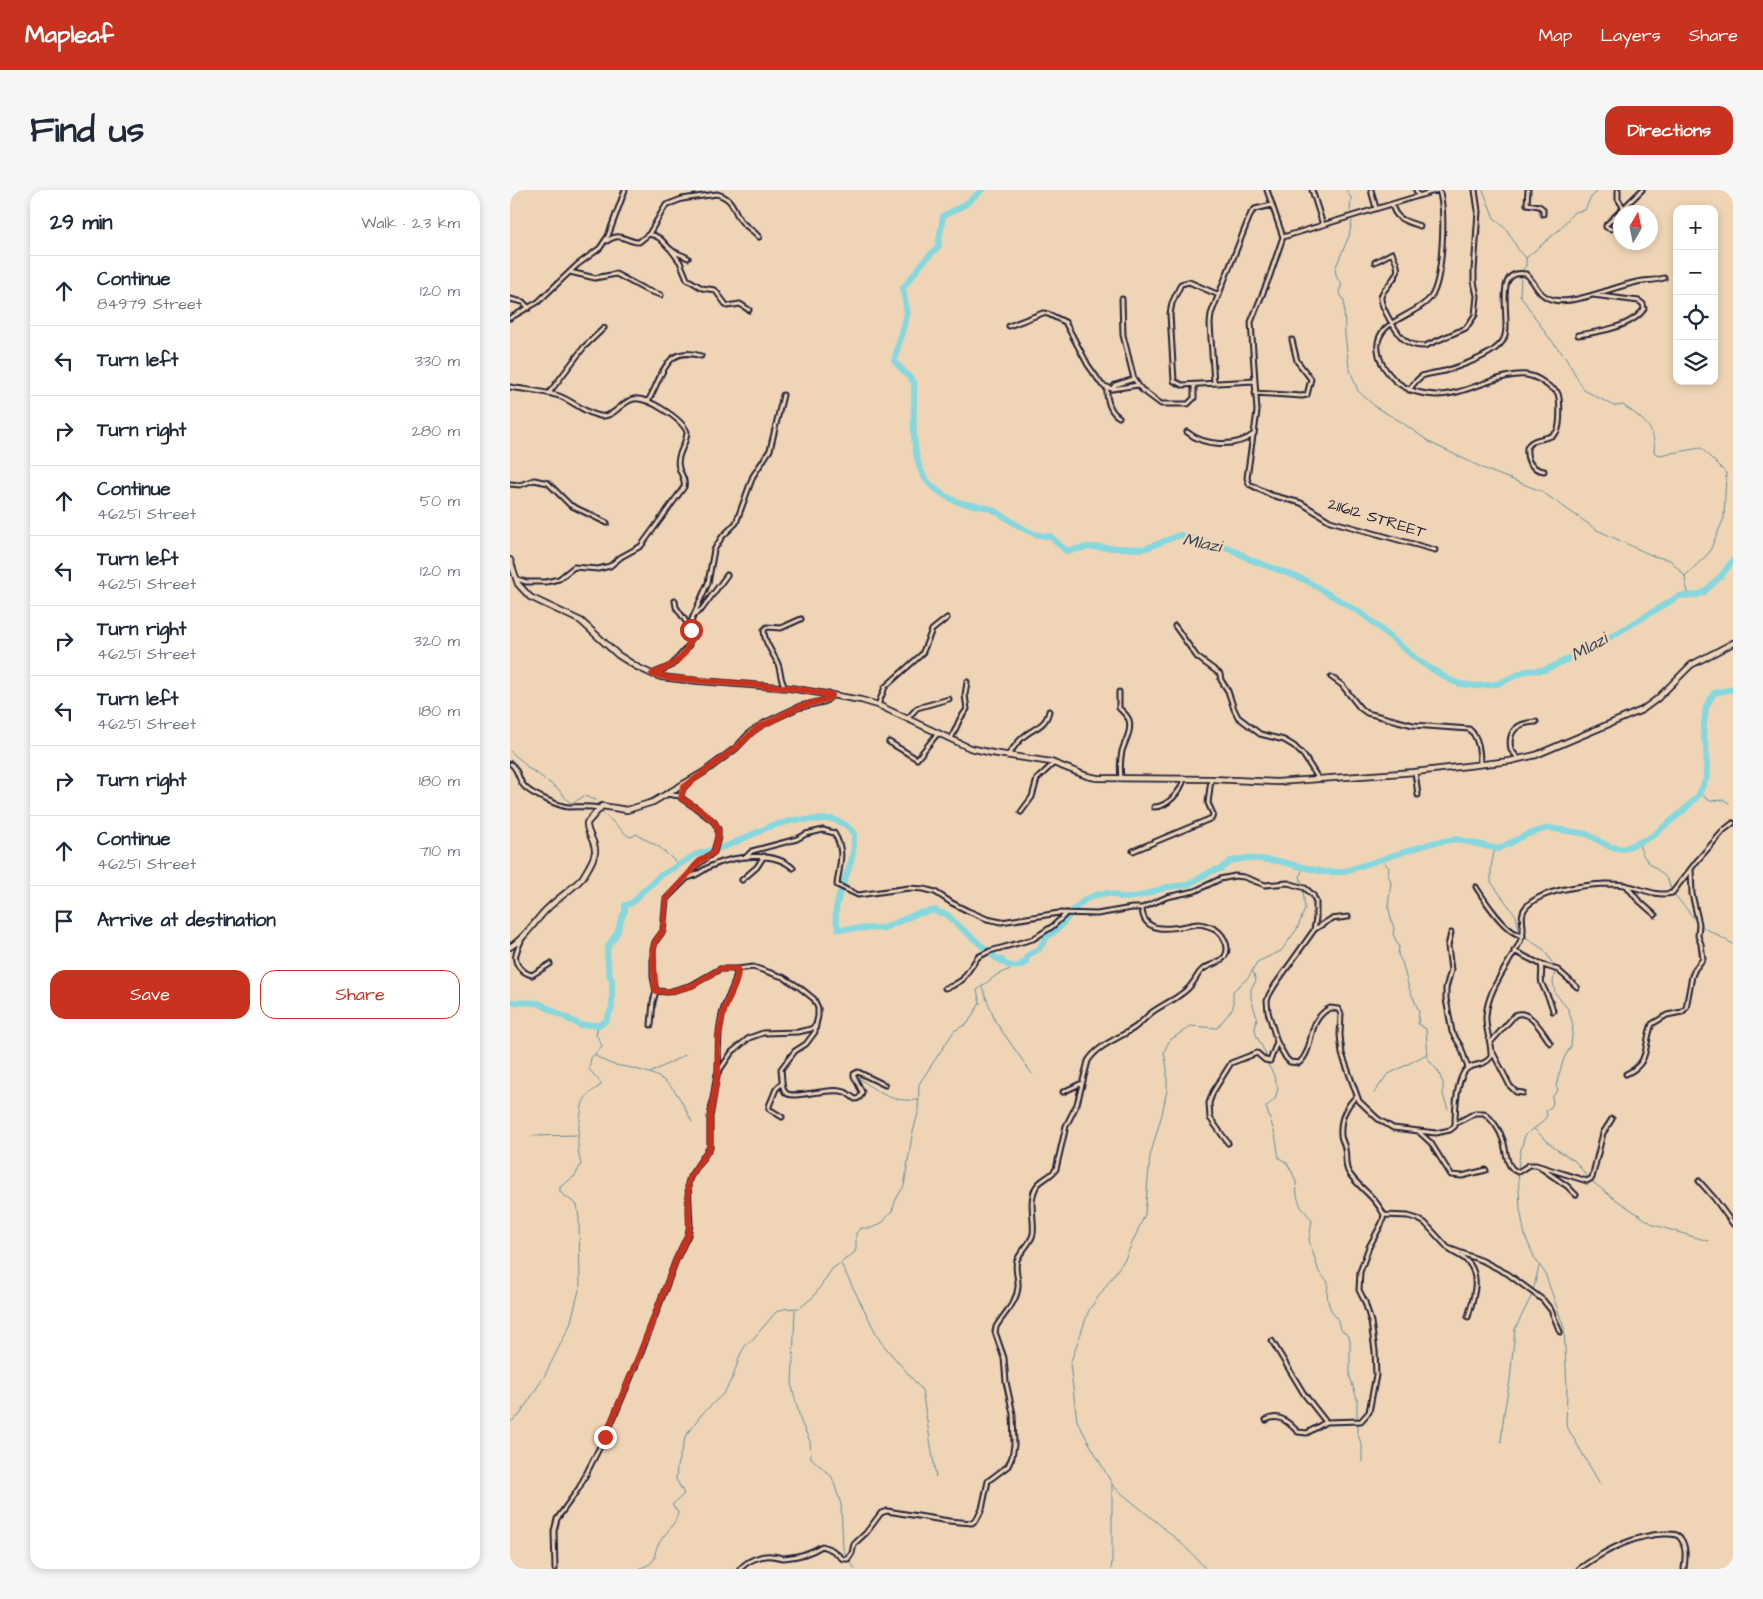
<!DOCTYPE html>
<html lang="en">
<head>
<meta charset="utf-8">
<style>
  :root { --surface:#fff; --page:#f6f6f7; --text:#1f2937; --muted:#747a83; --line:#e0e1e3; --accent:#c8321e }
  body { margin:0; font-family:"Architects Daughter",sans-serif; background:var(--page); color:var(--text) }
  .controls { position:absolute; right:15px; top:15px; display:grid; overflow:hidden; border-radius:10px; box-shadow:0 2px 8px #0003 }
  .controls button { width:45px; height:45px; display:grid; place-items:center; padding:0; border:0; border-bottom:1px solid var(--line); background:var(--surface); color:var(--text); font:25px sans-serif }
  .compass { position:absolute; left:1103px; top:15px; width:45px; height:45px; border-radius:50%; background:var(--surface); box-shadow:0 2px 8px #0003; rotate:9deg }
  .stop { position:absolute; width:15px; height:15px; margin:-11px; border:4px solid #c8321e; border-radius:50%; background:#fff }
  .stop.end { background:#c8321e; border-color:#fff; box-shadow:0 1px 5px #0008 }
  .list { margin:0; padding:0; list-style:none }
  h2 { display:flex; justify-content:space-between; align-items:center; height:65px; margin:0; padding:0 20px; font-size:21px }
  h2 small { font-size:16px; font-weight:400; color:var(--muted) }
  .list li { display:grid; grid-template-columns:32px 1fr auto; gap:15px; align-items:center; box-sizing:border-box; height:70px; padding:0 20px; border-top:1px solid var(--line) }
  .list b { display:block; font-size:19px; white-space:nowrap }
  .list p { margin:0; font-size:16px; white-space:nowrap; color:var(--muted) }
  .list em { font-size:16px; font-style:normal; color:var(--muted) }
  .actions { display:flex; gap:10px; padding:15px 20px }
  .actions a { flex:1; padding:11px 0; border:1px solid var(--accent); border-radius:15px; text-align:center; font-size:18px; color:var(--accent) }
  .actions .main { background:var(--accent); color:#fff }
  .icon { flex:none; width:28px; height:28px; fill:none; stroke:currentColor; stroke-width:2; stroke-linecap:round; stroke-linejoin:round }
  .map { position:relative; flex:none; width:1223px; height:1379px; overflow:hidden; border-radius:15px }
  header { display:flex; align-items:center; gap:30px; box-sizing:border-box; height:70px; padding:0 25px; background:var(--accent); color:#fff }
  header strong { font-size:24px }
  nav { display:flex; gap:28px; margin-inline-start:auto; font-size:18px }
  .intro { display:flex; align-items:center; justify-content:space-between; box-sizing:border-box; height:120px; padding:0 30px }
  h1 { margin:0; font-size:35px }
  .button { padding:12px 22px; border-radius:15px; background:var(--accent); color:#fff; font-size:18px; font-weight:700 }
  main { display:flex; gap:30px; padding:0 30px }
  aside { flex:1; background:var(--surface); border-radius:15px; box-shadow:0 2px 8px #0003 }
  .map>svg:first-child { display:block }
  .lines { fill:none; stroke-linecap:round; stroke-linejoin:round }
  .stream { stroke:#5e8f9d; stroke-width:1 }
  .river { stroke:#86d7de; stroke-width:6 }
  .minor-casing { stroke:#22223b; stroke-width:7 }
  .tertiary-casing { stroke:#22223b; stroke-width:8 }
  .minor { stroke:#efd5b6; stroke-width:3 }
  .tertiary { stroke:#efd5b6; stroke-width:4.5 }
  .route { stroke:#c8321e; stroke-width:6 }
  .labels { text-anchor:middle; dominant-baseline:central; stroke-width:5; stroke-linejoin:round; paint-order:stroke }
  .street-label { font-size:16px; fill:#22223b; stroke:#efd5b6 }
  .water-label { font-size:18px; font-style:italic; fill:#36465c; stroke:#efd5b6 }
</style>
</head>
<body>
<header>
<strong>Mapleaf</strong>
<nav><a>Map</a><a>Layers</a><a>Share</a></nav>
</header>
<div class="intro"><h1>Find us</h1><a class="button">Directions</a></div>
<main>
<aside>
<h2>29 min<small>Walk · 2.3 km</small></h2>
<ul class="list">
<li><svg class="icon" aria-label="ahead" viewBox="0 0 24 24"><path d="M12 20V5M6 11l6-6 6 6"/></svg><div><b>Continue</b><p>84979 Street</p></div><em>120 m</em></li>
<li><svg class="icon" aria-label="left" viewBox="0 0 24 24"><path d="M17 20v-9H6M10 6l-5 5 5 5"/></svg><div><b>Turn left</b></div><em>330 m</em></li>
<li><svg class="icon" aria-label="right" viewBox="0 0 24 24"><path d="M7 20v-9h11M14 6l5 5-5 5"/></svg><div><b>Turn right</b></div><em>280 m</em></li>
<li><svg class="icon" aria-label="ahead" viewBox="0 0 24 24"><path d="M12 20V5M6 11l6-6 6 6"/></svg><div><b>Continue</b><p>46251 Street</p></div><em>50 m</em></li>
<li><svg class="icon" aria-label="left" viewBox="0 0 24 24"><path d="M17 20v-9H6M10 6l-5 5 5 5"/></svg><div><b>Turn left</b><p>46251 Street</p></div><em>120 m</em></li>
<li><svg class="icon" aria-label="right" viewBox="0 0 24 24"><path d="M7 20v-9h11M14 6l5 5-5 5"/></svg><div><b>Turn right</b><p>46251 Street</p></div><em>320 m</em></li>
<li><svg class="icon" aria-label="left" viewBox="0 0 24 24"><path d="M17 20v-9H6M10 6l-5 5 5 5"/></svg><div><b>Turn left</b><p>46251 Street</p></div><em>180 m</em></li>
<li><svg class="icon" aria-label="right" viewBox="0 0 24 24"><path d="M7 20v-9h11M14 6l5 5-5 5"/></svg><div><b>Turn right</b></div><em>180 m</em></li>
<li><svg class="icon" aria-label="ahead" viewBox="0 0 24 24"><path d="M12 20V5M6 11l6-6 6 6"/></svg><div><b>Continue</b><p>46251 Street</p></div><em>710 m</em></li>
<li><svg class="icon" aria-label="arrive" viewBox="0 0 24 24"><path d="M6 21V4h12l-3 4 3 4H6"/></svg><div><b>Arrive at destination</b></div></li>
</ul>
<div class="actions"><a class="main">Save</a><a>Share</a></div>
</aside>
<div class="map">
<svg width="1223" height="1379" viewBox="0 0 1223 1379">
  <rect width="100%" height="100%" fill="#efd5b6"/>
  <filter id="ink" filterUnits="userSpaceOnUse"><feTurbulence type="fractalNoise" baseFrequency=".02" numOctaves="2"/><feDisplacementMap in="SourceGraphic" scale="10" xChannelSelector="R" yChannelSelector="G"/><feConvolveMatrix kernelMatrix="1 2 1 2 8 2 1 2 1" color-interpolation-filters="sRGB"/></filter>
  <g filter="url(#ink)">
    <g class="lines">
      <path class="stream" d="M836 0 841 8 840 21
        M973 0 984 28 997 40 1008 59 1016 68
        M842 31 839 46 825 79 827 88 832 94 829 102 834 111 835 145 839 177 848 201 867 218 890 231 921 253 977 280 1031 301 1087 340 1143 366 1160 370 1175 386 1176 395 1179 405
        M1012 80 1016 76V68L1048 41 1064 22 1075 20 1080 9 1088 0
        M1011 86 1010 105 1037 145 1056 168 1074 200 1104 216 1113 215C1131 228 1147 237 1144 262L1149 265 1191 258 1216 283 1214 328 1199 363 1175 386
        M0 561 12 571 18 578 28 584 49 600 59 612 63 613 74 606 86 610 88 615
        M1189 603 1200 611 1214 610 1219 613
        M91 621 118 646 122 647 126 644 149 657 168 674
        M1128 652C1130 657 1132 664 1135 668 1143 680 1158 682 1161 699
        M985 658 981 677V692L1006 726 1010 743
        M872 670 879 678 878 685 881 692 878 716 884 739 883 744 889 757 888 765 892 772 899 798 909 821 908 834 916 839 918 869 928 881 933 893V905L938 919
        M792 695 790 686 793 677
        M1164 704 1188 733
        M1191 736 1223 754
        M1014 746 1034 760 1045 777
        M743 781 746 791 741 799V808L747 828 745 839 746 845 755 862 758 875 763 883 768 898 765 909 756 917 765 944 769 968 777 973 782 982 786 992 787 1006 791 1017 802 1030 799 1050 809 1082 818 1092C816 1108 817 1117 828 1130 829 1144 837 1140 840 1150V1187L847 1209V1229
        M1045 781 1043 792 1045 803 1058 819 1063 835 1061 856 1054 868 1048 888 1046 896 1048 900 1042 907 1043 913 1041 917 1036 920 1037 926 1029 935 1015 945 1010 963 1008 979 1010 1019 1015 1046 1025 1069 1035 1083 1054 1138 1057 1198 1056 1235 1090 1294
        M472 797 485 831 522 884
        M85 865C103 878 108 874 129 880 162 888 168 904 182 932
        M140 883 175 865
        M349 888C370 904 381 912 409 910
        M864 903 877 885 917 864
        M1024 939 1046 959 1065 971 1080 990 1102 1007 1144 1035 1198 1051
        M22 946 67 945
        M331 1074 370 1151 412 1200 426 1287
        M1023 1101 1029 1076
        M285 1120 282 1197 291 1232 300 1251 301 1268 322 1287 331 1314 333 1358 338 1369 345 1379
        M0 1232 9 1226 35 1185 60 1135 70 1096 69 1028 67 1015 50 1002V997L65 986 71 974C65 954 69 936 72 916 74 906 82 901 90 896L91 893 79 879 81 868 92 856 89 849 86 845 88 835
        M848 1233V1246L852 1255V1272
        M991 1252 994 1223 1000 1190 1005 1139 1022 1105
        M602 1295C634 1323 669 1347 696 1379
        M129 1379 140 1374 145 1368C144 1349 166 1339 168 1322L162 1315 174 1304 166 1289 167 1276 176 1245 192 1224 214 1203 223 1187 230 1165 236 1154 243 1149 266 1122 273 1119 290 1118 304 1106 322 1079 344 1063 346 1059V1043L351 1038H362L373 1032 382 1021 386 1009 394 996 402 946 408 923 409 894 444 841 458 833 470 813 467 800 488 784 505 777
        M601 1379 602 1372V1294L567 1231 560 1174 579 1120 615 1069 635 1024 640 966 652 924 657 900V878L654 863 657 855 660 850 681 836 707 838 723 818V801L738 788 747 772 771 761 787 739 795 719 793 699"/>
      <path class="river" d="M472 0 456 14 433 26 428 57 415 70 393 98 397 124 384 171 404 192C405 222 399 259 414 287 420 296 432 304 441 309 454 317 472 313 485 321 503 331 519 347 540 346L556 361 579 357 634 359 670 345 719 358 741 370 795 390 854 425 910 472 940 490 950 494 967 496 987 494 1016 481 1034 480 1044 476 1102 446 1169 406 1187 405 1194 402 1211 386 1223 370
        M561 722 576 709 586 705 598 703 614 708 630 706 657 697 677 695 702 681 710 679 721 671 737 668 768 671 813 682H832L922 653 946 649 988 659 1018 644 1038 638 1077 644 1100 657 1113 659 1141 647 1173 621 1188 606 1197 587 1196 557 1193 543 1196 517 1204 503 1223 499
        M0 812 28 813 70 835H89L96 831 102 817V790L99 784 97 762 99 755 107 743 112 727 115 721V715C125 714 128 705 135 699 140 695 144 693 148 687L185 665 217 656 261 636 284 630 323 629 336 635 344 643C344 648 344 656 343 662 341 683 317 718 329 739L374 738 406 724 426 720 427 722C434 724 438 723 442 730L487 769 492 770V772C499 776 505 778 512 775L513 772 516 773 517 766 529 759 537 747 550 737 561 723"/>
      <defs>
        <path id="minor" d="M757 0 773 47 928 0
          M802 0 813 35
          M861 0 866 18
          M906 0 908 6
          M929 0C936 20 933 90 921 107 906 127 864 130 868 160 869 170 873 177 879 184 890 198 908 204 926 205 955 206 994 179 1021 186 1029 188 1035 193 1041 198 1042 198 1046 201 1047 202 1051 207 1050 233 1048 239 1044 252 1022 245 1017 258 1016 271 1021 279 1034 281
          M1018 0 1017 14 1029 16 1033 19V24
          M1108 0V9L1113 17
          M882 14C885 30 896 31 910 36
          M1101 39 1096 37V35L1132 0
          M139 44 156 15 172 9 207 4C226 9 223 24 233 33 239 39 243 40 249 47
          M97 51C112 41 115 52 129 52L139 44C154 47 153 55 163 61 168 64 173 65 178 68
          M161 60 170 72 177 89 192 98 205 100 217 116 230 114 239 120
          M865 72 882 63C891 81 889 82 877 97 874 100 872 103 871 107 870 116 888 146 896 151 901 155 908 156 915 156L956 138 965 125 967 106 964 92V81L968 21 965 0
          M60 82 85 88 106 84 136 100 151 105
          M709 105 679 92 671 94 662 113 660 124 664 191 672 195 744 191
          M0 109 13 112 19 118
          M612 109 613 145 624 189 631 199 651 214H678L684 208V195
          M0 128 28 112 67 75 90 58 98 46 115 0
          M499 136 533 123 538 124 555 132 578 175 592 195 602 199 628 195
          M1068 145C1088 142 1122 137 1134 119L1133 114 1129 111 1083 105
          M704 193 700 134 701 124 741 23 745 19 762 15
          M0 197C16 200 33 201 49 206 63 211 76 224 90 226 105 228 111 211 124 209 138 207 172 229 177 242 177 254 165 266 169 278 171 286 176 288 174 297L131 356 111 367 100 376 88 379 64 377 49 389 36 392H16L7 389
          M597 198C596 209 600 222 609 227
          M602 199 605 195 624 189
          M899 200C903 195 907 189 912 186 919 183 927 183 935 181 951 176 982 166 992 152 1005 136 979 77 1016 84 1027 94 1027 106 1044 110 1064 115 1106 96 1127 92 1136 90 1145 91 1154 88
          M39 203 74 157 94 138
          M745 203 792 206 797 205 801 189 787 171 782 150
          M138 211C152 189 154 154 191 166
          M677 242C694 256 726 258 744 244L747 221 741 132 759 88 773 47
          M743 245 737 288 739 294 761 305 791 313 820 331 925 360
          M0 294 10 295 24 290 38 293 60 315 97 333
          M165 411 166 417 181 439
          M185 424 192 419 217 385
          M665 436 687 467 710 484 711 490 718 501 724 519 728 527 750 544 774 550 784 556 794 566 808 588
          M142 484 161 476 179 455 182 429 198 393 204 360 212 347 226 333 243 286 260 260 273 205
          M821 487 832 495 850 518 857 523 903 535 959 539C969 547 970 562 970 574
          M275 497C270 490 271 482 268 474 263 462 254 453 254 440L257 437 271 438 291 429
          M609 502V518C613 522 617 525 619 530 622 541 615 551 612 561 610 570 610 579 611 588
          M368 515 375 497 412 464 422 440 437 428
          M398 528 407 518 439 509
          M441 549 450 529 457 519 455 505 457 492
          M379 552 407 569 428 543
          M498 565C502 560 506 554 511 549 521 538 536 538 539 521
          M1009 569 1001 560C997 540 1008 533 1026 532
          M1 574C9 580 8 591 15 597 21 604 49 616 58 617 69 617 78 616 89 618
          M905 582 908 605
          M156 604 170 606
          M644 617C658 617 671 601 674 589
          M511 622 522 607 527 589 544 573
          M623 661 702 628 703 624 698 613 701 589
          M236 667 242 661 287 649 296 644 313 640 324 643C336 662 329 675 327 695L348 705 399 698 414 699 425 702 442 713 458 721 477 729 491 732 549 723 587 724 622 718H632L657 707 685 701 710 689 725 686 734 687 755 695 778 693 795 698 803 705 806 712V728L804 740 765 795 759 805 757 811 758 822 767 852 776 868 780 872 789 873C806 858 795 831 820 818L828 819 831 824 830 845 832 864 849 911 868 929 883 938 926 943 940 940 945 936C945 923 946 882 960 877 967 874 975 875 981 867 982 853 975 840 976 826 978 796 1002 772 1012 747 1016 737 1008 726 1016 717 1031 700 1073 695 1095 694 1101 694 1108 694 1114 695 1131 698 1145 707 1162 703L1187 671 1214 640 1223 633
          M177 688C187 686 192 680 201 676 224 666 263 660 283 678
          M232 690 247 677 254 666
          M1116 695 1127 709 1145 725
          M966 697C975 711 996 744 1013 746
          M805 739 821 729 838 727
          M941 743 938 756 941 780 936 798V809L942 842 951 857 958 878
          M12 749C7 761 1 769 11 779 14 782 17 784 22 785L40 774
          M1004 761 1030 774 1048 780 1067 797
          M1031 774C1033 781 1030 788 1032 794 1036 804 1041 810 1043 821
          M435 798 442 796 452 790 468 767 480 761 523 749 543 736 557 723
          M141 835 143 812 146 801
          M306 835 305 842 296 854 285 861 271 879C272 885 271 896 275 902 281 911 320 896 335 902 339 904 342 907 345 909 349 909 351 907 352 902L344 886V884L348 882 375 895
          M980 853 1005 825C1019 818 1033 842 1040 853
          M982 861 1000 896 1006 902 1013 903
          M208 880C209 859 207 842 213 821 217 806 227 795 227 779
          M1116 884C1141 873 1133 856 1142 834L1157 825 1172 822 1176 818 1182 786 1185 779 1193 769 1191 754 1188 746 1189 734 1182 704 1181 679
          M272 893 266 899 259 916V919L272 927
          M553 902 572 893
          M945 934 965 923H974C982 929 990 940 993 950 997 961 995 978 1008 982L1019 975H1026L1077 991 1082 988 1093 943 1102 929
          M908 941 921 953 941 985 952 986 976 980
          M718 953 700 928 699 913 703 902 721 873 747 863 755 870 760 871 767 852
          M1031 978 1057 996 1066 1005
          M1189 991 1204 1008 1223 1034
          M874 1025 898 1026 908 1029 915 1033 938 1058 973 1071 998 1084 1033 1110 1041 1120 1050 1142
          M940 1060C945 1064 952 1066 957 1071 972 1086 963 1109 958 1127
          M762 1151 794 1204 816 1232
          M756 1230C770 1223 778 1232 788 1242L797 1243 816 1232 851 1231 859 1222 866 1185 865 1161 861 1132 855 1112 849 1100 850 1082 859 1057 872 1033 874 1025C867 1008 849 998 839 983 834 975 837 968 835 959 835 954 831 950 831 945 830 930 836 916 847 906
          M45 1379 44 1341 47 1329 69 1298 98 1241 131 1163 166 1070 178 1045 180 1035 178 994 180 987 200 957V927L207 884 222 862 239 848 253 843 288 842 301 839 306 835 308 826V818L304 809 289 797 273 787 243 777 227 779H210L182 795 158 802 146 801 143 787V760L145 752 153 741 156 709 180 685 186 676 204 662 208 647V639L204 632 186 618 171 608V601L177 594
          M230 1379C238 1370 251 1365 262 1366 266 1366 270 1368 274 1368 287 1367 301 1363 312 1356L322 1360 333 1369H338L342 1363 344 1354 356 1343 371 1323 377 1321 439 1331 462 1333 467 1329 472 1319 478 1291 498 1276 502 1267 504 1255 503 1224 496 1192 494 1168 485 1142 486 1137C493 1124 507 1113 508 1097 509 1087 504 1081 507 1070 511 1061 521 1053 523 1044 525 1028 518 1012 526 997 531 989 541 987 546 979L556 936 567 914 578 871C588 855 608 849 624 838 630 834 635 828 641 823 649 817 658 813 667 807 671 804 678 800 681 795 686 790 687 784 692 780 699 774 710 774 715 766 721 756 712 742 703 738 698 736 693 734 688 734 670 736 633 749 632 718
          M1069 1379C1094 1361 1123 1345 1154 1344 1160 1344 1168 1343 1171 1349 1177 1357 1175 1370 1174 1379"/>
        <path id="tertiary" d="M0 370 8 394 20 407 71 431 108 465 127 477 142 484 151 487 177 490 280 498 351 510 368 515 460 558 482 563 541 572 577 586 587 588 701 589 767 592 905 582 1000 571 1026 565 1132 520 1147 509 1181 475 1223 453
          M0 757C16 748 25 730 38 718 49 707 63 699 73 687 77 680 84 670 85 662 86 651 76 643 77 633L92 616 117 620 143 612 194 582 226 558 241 542 255 533 289 517 315 511 322 505"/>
      </defs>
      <use href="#minor" class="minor-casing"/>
      <use href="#tertiary" class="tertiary-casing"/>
      <use href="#minor" class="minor"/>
      <use href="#tertiary" class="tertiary"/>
    </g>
  </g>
  <g class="lines" filter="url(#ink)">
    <path class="route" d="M95 1247 130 1163 166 1070 179 1042 178 994 180 987 200 957V927L208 883V848L214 820 226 791 228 779H210L182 796 158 802 146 801 145 798 143 760 145 752 153 741 156 709 190 671 204 662 208 647V639L204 632 193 622 171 608 174 597 226 558 247 538 289 517 315 510 322 505 280 498 160 488 142 484C162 477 182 465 181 440"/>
  </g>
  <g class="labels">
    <g class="street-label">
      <text transform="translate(867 328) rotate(17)">211612 STREET</text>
    </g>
    <g class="water-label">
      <text transform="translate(692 353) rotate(11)">Mlazi</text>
      <text transform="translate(1079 457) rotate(-30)">Mlazi</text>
    </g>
  </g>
</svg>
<div class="controls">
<button>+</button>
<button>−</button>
<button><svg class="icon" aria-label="locate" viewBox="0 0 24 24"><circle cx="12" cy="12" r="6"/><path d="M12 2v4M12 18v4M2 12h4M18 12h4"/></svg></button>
<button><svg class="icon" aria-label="layers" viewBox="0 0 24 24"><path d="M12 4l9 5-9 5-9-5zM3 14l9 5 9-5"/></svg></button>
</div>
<svg class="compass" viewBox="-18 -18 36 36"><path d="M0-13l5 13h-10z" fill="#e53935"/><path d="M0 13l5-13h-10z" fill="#747a83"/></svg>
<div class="stop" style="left:181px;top:440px"></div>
<div class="stop end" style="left:95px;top:1247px"></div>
</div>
</main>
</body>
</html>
